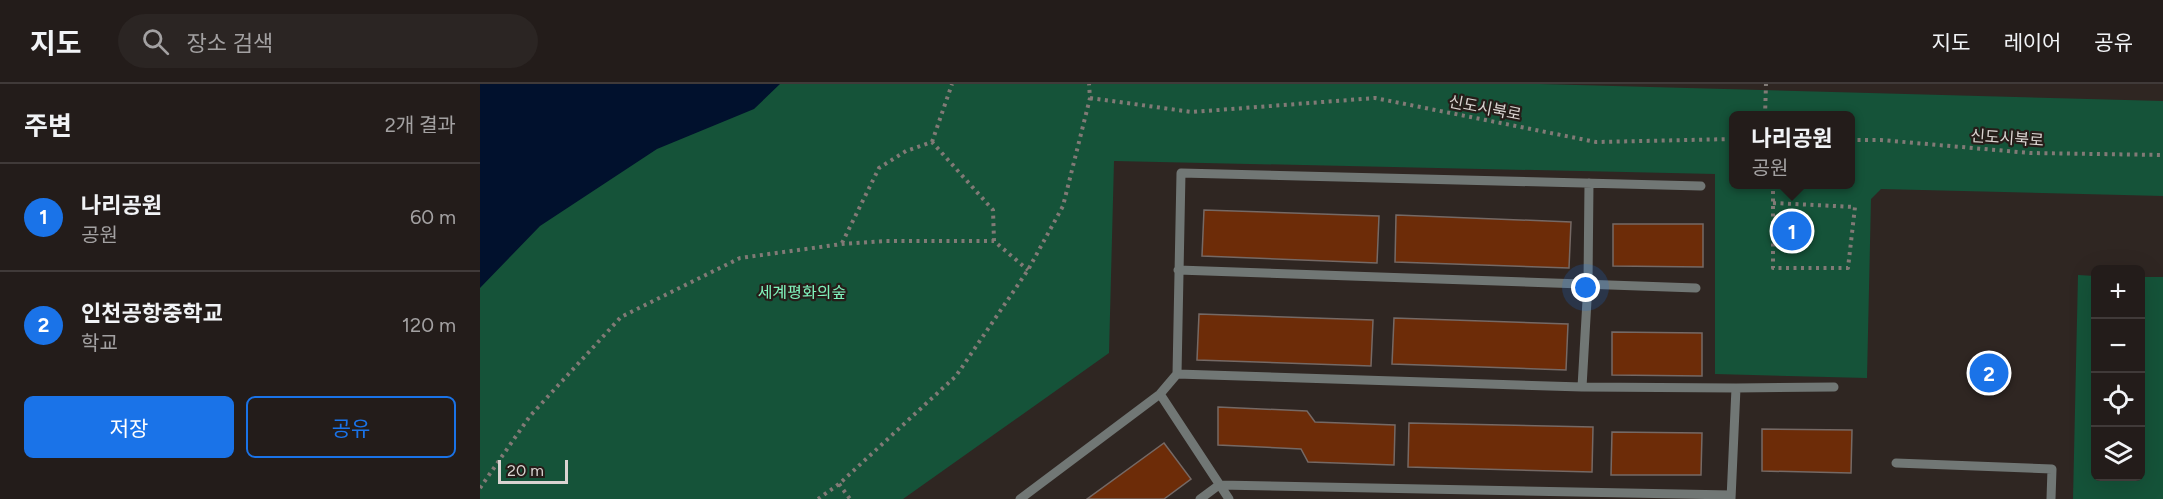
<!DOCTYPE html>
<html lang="ko">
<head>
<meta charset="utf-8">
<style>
  :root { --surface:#231c1a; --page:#2b2523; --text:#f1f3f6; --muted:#a3a1a2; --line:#403a39; --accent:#1a73e8 }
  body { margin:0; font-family:Figtree,"Noto Sans KR",sans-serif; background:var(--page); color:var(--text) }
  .controls { position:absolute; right:18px; bottom:18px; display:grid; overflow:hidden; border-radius:9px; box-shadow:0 6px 24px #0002 }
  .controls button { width:54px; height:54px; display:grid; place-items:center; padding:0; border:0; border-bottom:2px solid var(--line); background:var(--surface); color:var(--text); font:30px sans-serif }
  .scale { position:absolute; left:18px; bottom:15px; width:70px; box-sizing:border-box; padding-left:6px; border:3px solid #dad4d1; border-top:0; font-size:16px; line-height:21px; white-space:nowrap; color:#dad4d1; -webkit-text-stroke:4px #261d19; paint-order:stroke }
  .you { position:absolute; left:1106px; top:204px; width:21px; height:21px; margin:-15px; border:4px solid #fff; border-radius:50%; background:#1a73e8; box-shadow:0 0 0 9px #1a73e833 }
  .badge { display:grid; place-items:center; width:39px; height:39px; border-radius:50%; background:var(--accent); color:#fff; font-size:20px; font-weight:700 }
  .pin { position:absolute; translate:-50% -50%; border:3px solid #fff; box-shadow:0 2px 6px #0006 }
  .popup { position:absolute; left:1249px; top:27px; width:126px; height:78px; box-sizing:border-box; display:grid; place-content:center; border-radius:9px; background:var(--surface); filter:drop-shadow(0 2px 4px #0005); font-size:20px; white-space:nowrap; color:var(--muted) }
  .popup b { font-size:22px; color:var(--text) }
  .popup::after { content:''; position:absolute; left:50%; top:100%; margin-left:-12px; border:12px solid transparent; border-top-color:var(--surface) }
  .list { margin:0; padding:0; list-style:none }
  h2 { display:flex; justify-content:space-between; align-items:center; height:78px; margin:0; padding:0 24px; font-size:26px }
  h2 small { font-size:20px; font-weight:400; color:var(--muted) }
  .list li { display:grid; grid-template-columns:39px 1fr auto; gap:18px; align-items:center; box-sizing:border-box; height:108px; padding:0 24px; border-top:2px solid var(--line) }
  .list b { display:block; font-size:22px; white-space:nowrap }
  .list p { margin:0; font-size:20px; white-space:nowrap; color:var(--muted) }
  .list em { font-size:20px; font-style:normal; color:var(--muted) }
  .actions { display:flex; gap:12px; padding:18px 24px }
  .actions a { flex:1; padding:14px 0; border:2px solid var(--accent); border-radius:9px; text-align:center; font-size:21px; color:var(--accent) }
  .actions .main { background:var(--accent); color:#fff }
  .icon { flex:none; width:33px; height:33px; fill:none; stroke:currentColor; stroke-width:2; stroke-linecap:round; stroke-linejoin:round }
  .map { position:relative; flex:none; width:1683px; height:415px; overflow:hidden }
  header { display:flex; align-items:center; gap:36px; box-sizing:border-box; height:84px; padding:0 30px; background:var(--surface); border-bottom:2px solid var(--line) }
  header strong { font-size:28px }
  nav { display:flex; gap:33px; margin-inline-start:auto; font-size:21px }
  .search { width:420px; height:54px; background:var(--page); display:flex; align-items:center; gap:15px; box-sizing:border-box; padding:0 21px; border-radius:33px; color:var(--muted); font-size:22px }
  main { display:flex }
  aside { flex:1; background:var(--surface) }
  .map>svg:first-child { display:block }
  .green { fill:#155339; fill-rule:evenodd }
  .water { fill:#01112d }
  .building { fill:#6d2c08; stroke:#756965; stroke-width:1.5 }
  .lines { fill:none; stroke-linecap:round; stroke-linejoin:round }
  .path { stroke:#817a76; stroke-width:4; stroke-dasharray:3 4.5; stroke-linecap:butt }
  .service { stroke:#717775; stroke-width:9 }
  .labels { text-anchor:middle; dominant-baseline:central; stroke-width:4.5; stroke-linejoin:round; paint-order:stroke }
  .street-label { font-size:16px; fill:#dad4d1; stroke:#261d19 }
  .park-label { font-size:16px; fill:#81f4bd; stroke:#261d19 }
</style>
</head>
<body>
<header>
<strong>지도</strong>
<div class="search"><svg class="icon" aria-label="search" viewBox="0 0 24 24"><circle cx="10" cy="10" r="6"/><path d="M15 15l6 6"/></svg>장소 검색</div>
<nav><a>지도</a><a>레이어</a><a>공유</a></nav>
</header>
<main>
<aside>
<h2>주변<small>2개 결과</small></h2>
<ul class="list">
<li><span class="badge">1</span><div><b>나리공원</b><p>공원</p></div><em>60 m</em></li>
<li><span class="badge">2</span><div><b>인천공항중학교</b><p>학교</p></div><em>120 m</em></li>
</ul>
<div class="actions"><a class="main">저장</a><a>공유</a></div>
</aside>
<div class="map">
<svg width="1683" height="415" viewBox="0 0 1683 415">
  <rect width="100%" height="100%" fill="#2f2622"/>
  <path class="green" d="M0 0H1060L1683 17V112L1401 105 1391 115 1387 294 1235 290V90L634 77 629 269 423 415H0ZM1254 32H1370V100H1254Z
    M1598 191 1615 192 1616 392H1660L1661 193H1683V415H1593Z"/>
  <path class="water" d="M0 0H300L274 25 177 65 60 142 0 204Z"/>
  <path class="building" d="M724 126 899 132 897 179 722 172Z
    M916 131 1091 138 1089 184 915 178Z
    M1133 140H1223V183L1133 182Z
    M719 230 893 236 891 282 717 276Z
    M914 234 1088 240 1086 286 912 280Z
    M1132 248 1222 249V292L1132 291Z
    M738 323 827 327 835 338 915 341 914 381 828 378 821 365 738 361Z
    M929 339 1113 343 1112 388 928 383Z
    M1282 345 1372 346 1371 389 1282 387Z
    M1132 348 1222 349 1221 391H1131Z
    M684 359 711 395 684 415H607Z"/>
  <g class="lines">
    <path class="path" d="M610 14 712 28 895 14 1116 58 1254 55
      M1285 32 1286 0
      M1370 56H1401L1550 69 1683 71
      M452 58 472 0
      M1293 119 1375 123 1368 184H1293V100
      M362 159 399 84 426 67 452 58 513 126 514 157
      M359 400 370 415
      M0 404 50 332 141 233 260 174 362 160 405 157H514L548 186
      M338 415 359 400 476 292 548 186 583 122 610 14 609 0"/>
    <path class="service" d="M1221 102 701 89 697 290 1102 303 1256 304
      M698 186 1216 204
      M1102 303 1108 199 1109 99
      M680 310 749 415
      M1416 379 1572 385 1571 415
      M540 415 680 310 697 290
      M720 415 739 401 1251 411
      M1251 415 1256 304 1354 303"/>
  </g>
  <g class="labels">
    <g class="street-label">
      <text transform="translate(1005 24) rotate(11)">신도시북로</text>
      <text transform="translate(1527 54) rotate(4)">신도시북로</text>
    </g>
    <g class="park-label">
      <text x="322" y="208">세계평화의숲</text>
    </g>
  </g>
</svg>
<div class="controls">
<button>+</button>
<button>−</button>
<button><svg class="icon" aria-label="locate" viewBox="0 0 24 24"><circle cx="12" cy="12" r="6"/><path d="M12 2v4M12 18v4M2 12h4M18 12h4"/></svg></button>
<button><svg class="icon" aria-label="layers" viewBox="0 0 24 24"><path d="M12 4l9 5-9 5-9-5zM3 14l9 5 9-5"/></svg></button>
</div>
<div class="scale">20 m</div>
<div class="you"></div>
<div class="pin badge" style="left:1312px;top:147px">1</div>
<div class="popup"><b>나리공원</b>공원</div>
<div class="pin badge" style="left:1509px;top:289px">2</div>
</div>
</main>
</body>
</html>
